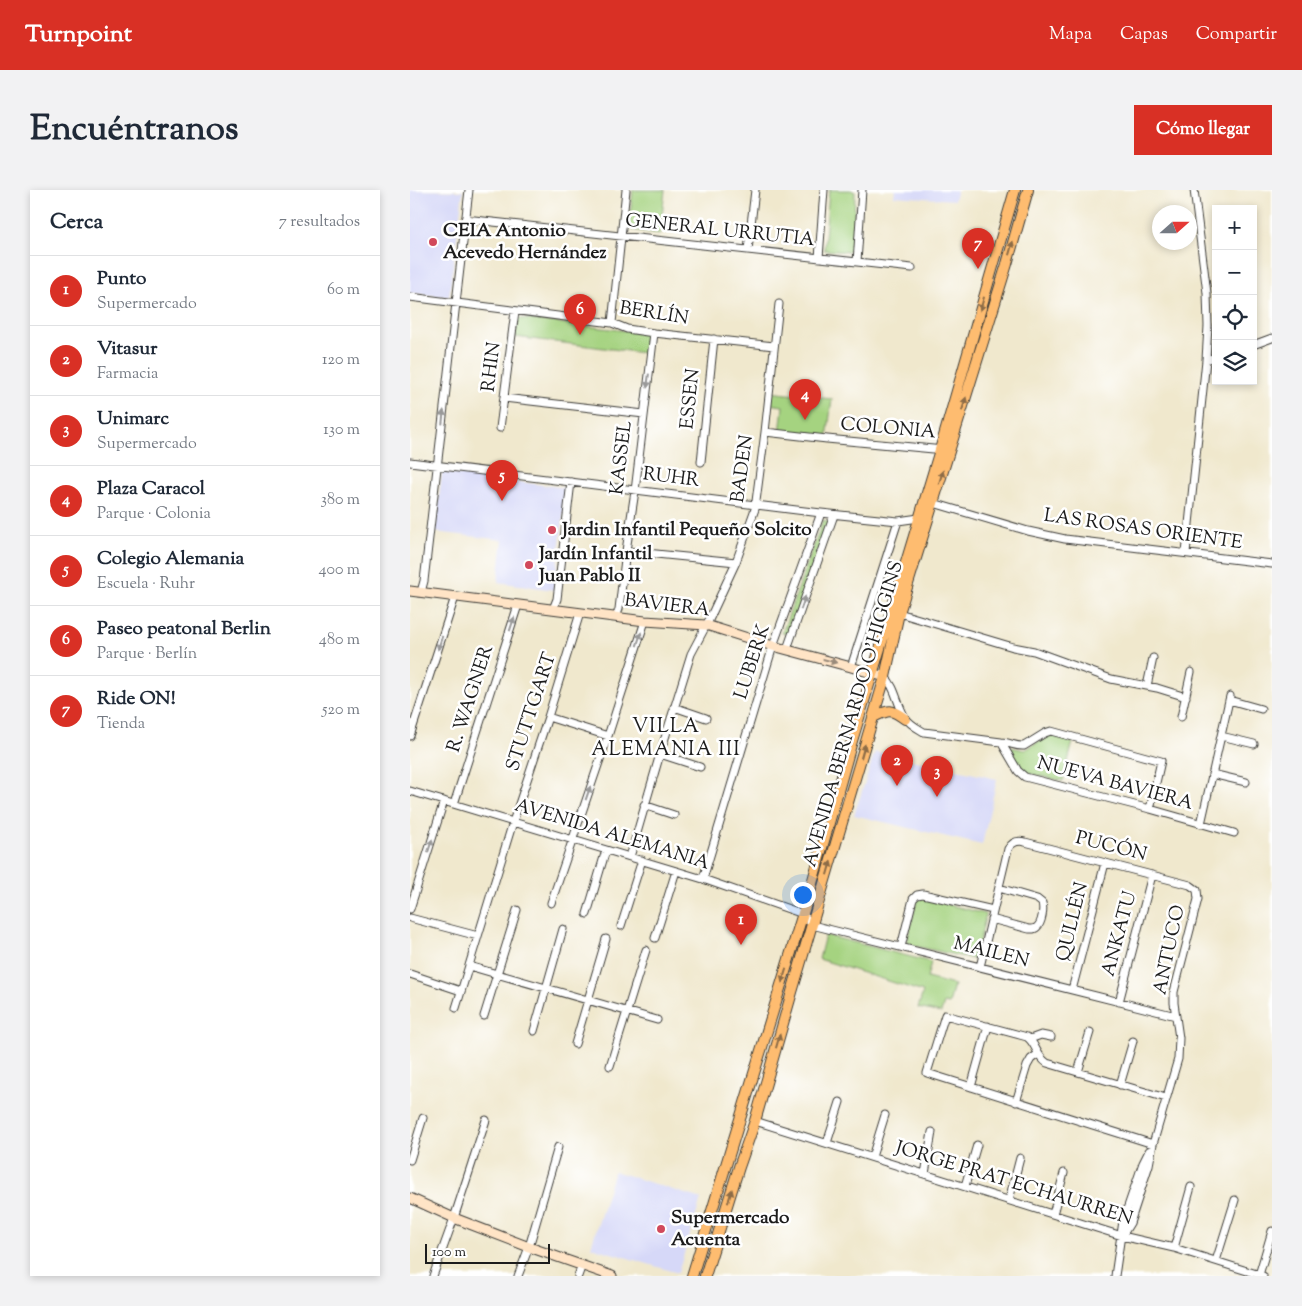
<!DOCTYPE html>
<html lang="es">
<head>
<meta charset="utf-8">
<style>
  :root { --surface:#fff; --page:#f2f2f3; --text:#1f2937; --muted:#747a83; --line:#e0e1e3; --accent:#d93025 }
  body { margin:0; font-family:"Sorts Mill Goudy",serif; background:var(--page); color:var(--text) }
  .controls { position:absolute; right:15px; top:15px; display:grid; overflow:hidden; border-radius:0px; box-shadow:0 2px 8px #0003 }
  .controls button { width:45px; height:45px; display:grid; place-items:center; padding:0; border:0; border-bottom:1px solid var(--line); background:var(--surface); color:var(--text); font:25px sans-serif }
  .compass { position:absolute; left:742px; top:15px; width:45px; height:45px; border-radius:50%; background:var(--surface); box-shadow:0 2px 8px #0003; rotate:69deg }
  .scale { position:absolute; left:15px; bottom:12px; width:125px; box-sizing:border-box; padding-left:5px; border:2px solid #1c1c1c; border-top:0; font-size:14px; line-height:18px; white-space:nowrap; color:#1c1c1c; -webkit-text-stroke:4px #fff; paint-order:stroke }
  .you { position:absolute; left:392px; top:704px; width:18px; height:18px; margin:-12px; border:4px solid #fff; border-radius:50%; background:#1a73e8; box-shadow:0 0 0 8px #1a73e833 }
  .badge { display:grid; place-items:center; width:32px; height:32px; border-radius:50%; background:var(--accent); color:#fff; font-size:16px; font-weight:700 }
  .pin { position:absolute; translate:-50% -41px; filter:drop-shadow(0 1px 2px #0008) }
  .pin::after { content:''; position:absolute; top:26px; width:18px; height:15px; background:inherit; clip-path:polygon(0 0,100% 0,50% 100%) }
  .list { margin:0; padding:0; list-style:none }
  h2 { display:flex; justify-content:space-between; align-items:center; height:65px; margin:0; padding:0 20px; font-size:21px }
  h2 small { font-size:16px; font-weight:400; color:var(--muted) }
  .list li { display:grid; grid-template-columns:32px 1fr auto; gap:15px; align-items:center; box-sizing:border-box; height:70px; padding:0 20px; border-top:1px solid var(--line) }
  .list b { display:block; font-size:19px; white-space:nowrap }
  .list p { margin:0; font-size:16px; white-space:nowrap; color:var(--muted) }
  .list em { font-size:16px; font-style:normal; color:var(--muted) }
  .icon { flex:none; width:28px; height:28px; fill:none; stroke:currentColor; stroke-width:2; stroke-linecap:round; stroke-linejoin:round }
  .map { position:relative; flex:none; width:862px; height:1086px; overflow:hidden; border-radius:0px }
  header { display:flex; align-items:center; gap:30px; box-sizing:border-box; height:70px; padding:0 25px; background:var(--accent); color:#fff }
  header strong { font-size:24px }
  nav { display:flex; gap:28px; margin-inline-start:auto; font-size:18px }
  .intro { display:flex; align-items:center; justify-content:space-between; box-sizing:border-box; height:120px; padding:0 30px }
  h1 { margin:0; font-size:35px }
  .button { padding:12px 22px; border-radius:0px; background:var(--accent); color:#fff; font-size:18px; font-weight:700 }
  main { display:flex; gap:30px; padding:0 30px }
  aside { flex:1; background:var(--surface); border-radius:0px; box-shadow:0 2px 8px #0003 }
  .map>svg:first-child { display:block }
  .built { fill:#d6d8f8 }
  .green { fill:#a5d380; stroke:#60784e }
  .lines { fill:none; stroke-linecap:round; stroke-linejoin:round }
  .street-casing { stroke:#3c3b37; stroke-width:9 }
  .secondary-casing { stroke:#3c3b37; stroke-width:11 }
  .primary-casing { stroke:#3c3b37; stroke-width:12 }
  .street { stroke:#fff; stroke-width:7 }
  .secondary { stroke:#ffe4c6; stroke-width:9 }
  .primary { stroke:#febc70; stroke-width:10 }
  .oneway { fill:#8d6c46 }
  .oneway2 { fill:#999 }
  .oneway3 { fill:#998a7a }
  .poi-dot { fill:#d1495b; stroke:#fff; stroke-width:2 }
  .labels { text-anchor:middle; dominant-baseline:central; stroke-width:5; stroke-linejoin:round; paint-order:stroke }
  .poi-label { font-size:19px; font-weight:bold; fill:#1c1c1c; stroke:#fff; text-anchor:start }
  .street-label { font-size:19px; fill:#1c1c1c; stroke:#fff }
  .neighbourhood-label { font-size:20px; letter-spacing:1px; fill:#1c1c1c; stroke:#fff }
</style>
</head>
<body>
<header>
<strong>Turnpoint</strong>
<nav><a>Mapa</a><a>Capas</a><a>Compartir</a></nav>
</header>
<div class="intro"><h1>Encuéntranos</h1><a class="button">Cómo llegar</a></div>
<main>
<aside>
<h2>Cerca<small>7 resultados</small></h2>
<ul class="list">
<li><span class="badge">1</span><div><b>Punto</b><p>Supermercado</p></div><em>60 m</em></li>
<li><span class="badge">2</span><div><b>Vitasur</b><p>Farmacia</p></div><em>120 m</em></li>
<li><span class="badge">3</span><div><b>Unimarc</b><p>Supermercado</p></div><em>130 m</em></li>
<li><span class="badge">4</span><div><b>Plaza Caracol</b><p>Parque · Colonia</p></div><em>380 m</em></li>
<li><span class="badge">5</span><div><b>Colegio Alemania</b><p>Escuela · Ruhr</p></div><em>400 m</em></li>
<li><span class="badge">6</span><div><b>Paseo peatonal Berlin</b><p>Parque · Berlín</p></div><em>480 m</em></li>
<li><span class="badge">7</span><div><b>Ride ON!</b><p>Tienda</p></div><em>520 m</em></li>
</ul>
</aside>
<div class="map">
<svg width="862" height="1086" viewBox="0 0 862 1086">
  <rect width="100%" height="100%" fill="#fff"/>
  <filter id="ink" filterUnits="userSpaceOnUse"><feTurbulence type="fractalNoise" baseFrequency=".02" numOctaves="2"/><feDisplacementMap in="SourceGraphic" scale="10" xChannelSelector="R" yChannelSelector="G"/><feConvolveMatrix kernelMatrix="1 2 1 2 8 2 1 2 1" color-interpolation-filters="sRGB"/></filter>
  <filter id="wash" filterUnits="userSpaceOnUse"><feTurbulence type="fractalNoise" baseFrequency=".0096" numOctaves="4" result="noise"/><feDisplacementMap in="SourceGraphic" scale="20" xChannelSelector="R" yChannelSelector="G"/><feGaussianBlur stdDeviation="1.12" result="paint"/><feColorMatrix in="noise" values="0 0 0 0 0 0 0 0 0 0 0 0 0 0 0 0 0 1.4 0 .05"/><feComposite in="paint" operator="in"/></filter>
  <g filter="url(#wash)">
    <rect width="100%" height="100%" fill="#f0e8cd"/>
    <path class="built" d="M0 0 53 1 39 107 0 103Z
      M485 0H547L544 10 484 6Z
      M32 282 157 298 144 400 88 392 93 350 25 342Z
      M465 562 587 589 572 655 444 625Z
      M204 981 291 1009 268 1083 181 1057Z"/>
    <path class="green" d="M223 0H255L250 44 222 40 219 33Z
      M419 0H441L445 2 443 57 439 62 414 60Z
      M107 128 235 143 234 163 105 147Z
      M359 202 422 209 417 249 370 244 373 216 358 214Z
      M413 330 419 332 379 445 372 443Z
      M640 545 663 552 653 591 621 584 612 579 600 557 615 560 635 547Z
      M512 708 576 724 566 766 563 769 496 754 507 710Z
      M415 745 521 772 517 788 544 795 539 814 534 813 531 823 508 818 513 802 409 769Z"/>
  </g>
  <g filter="url(#ink)">
    <g class="lines">
      <defs>
        <path id="street" d="M55 29 502 78
          M338 60 345 0
          M409 68 414 0
          M447 72 452 0
          M0 107 202 133 217 139 244 143 364 156
          M202 133 216 0
          M843 155 862 148
          M796 170 806 167
          M94 208 234 224
          M90 238 105 121
          M355 242 417 249 534 260
          M0 272 411 323 488 331 509 328 513 329
          M291 272 304 149
          M520 312 618 341 655 349 862 374
          M216 361 326 372
          M776 363 796 170 798 136 797 103 784 0
          M11 402 14 391 59 0
          M143 419 147 409 161 292
          M489 423 603 457 624 461 701 489 747 498 776 507
          M206 427 209 419 216 361 225 301 244 143
          M377 459 424 325
          M441 477 488 331
          M475 487C486 497 487 515 495 527 499 534 507 538 514 542L591 552 608 581 615 587 740 619 824 643
          M737 496 743 468
          M819 510 851 519
          M264 517 296 528
          M138 527 198 546
          M771 527 781 482
          M0 546 45 407
          M811 546 844 554
          M591 552C599 552 606 557 614 556L635 543 641 541 751 571 740 619
          M250 564 290 577
          M802 584 836 592
          M0 601 293 689 393 724 402 735 766 826
          M44 614 108 415
          M234 615 264 625
          M791 634 820 506
          M220 667 250 564 281 464 299 430 326 372 345 319 355 242 369 114
          M293 689 363 456 411 323
          M141 713 198 546 235 431
          M0 719 34 611
          M177 724 196 660
          M0 728 68 746
          M581 729 619 739C622 739 624 740 627 737 632 733 634 719 632 713L627 709 589 698
          M211 736 232 670
          M245 748 266 681
          M491 757 503 709 507 705 513 704 583 720
          M59 776 247 830
          M570 777 598 659C602 652 608 650 615 652L780 695 787 700 788 709 764 802V813L769 848 768 869 743 954 739 975 720 1033 712 1046
          M0 784 51 801
          M662 800 695 673
          M709 812 742 685
          M46 818 103 632 138 527 170 423
          M74 826 107 720
          M124 841 153 739
          M620 849 631 845 641 847
          M165 854 196 749
          M200 876 236 760
          M668 882 680 842
          M710 895 723 851
          M561 897 578 836
          M606 912 617 876 621 869 628 864
          M345 931 712 1046 764 1058 853 1086
          M417 953 430 912
          M743 954 517 883 535 825 617 847C626 853 626 866 637 873L756 908
          M462 967 475 925
          M0 970 13 928
          M515 984 522 942
          M555 996 567 955
          M599 1010 610 968
          M643 1024 654 983
          M764 1058 781 997
          M806 1071 825 1010
          M849 1085 862 1041
          M23 1086 44 1028 76 930
          M108 1086 119 1057 148 957
          M168 1086 172 1075
          M705 1086 713 1031 733 973 739 961"/>
        <path id="secondary" d="M0 401 235 431 296 435 363 456 441 477 475 487
          M0 1008 44 1028 119 1057 202 1086"/>
        <path id="primary" d="M463 527C479 520 480 518 495 529
          M282 1086 401 697 442 551 530 260 605 0
          M295 1086 329 977 345 931 382 802 475 487 489 423 597 74 618 0"/>
      </defs>
      <use href="#street" class="street-casing"/>
      <use href="#secondary" class="secondary-casing"/>
      <use href="#primary" class="primary-casing"/>
      <use href="#street" class="street"/>
      <use href="#secondary" class="secondary"/>
      <use href="#primary" class="primary"/>
    </g>
    <defs><path id="oneway-solid" d="M-6-.8H1V-3.2L6.5 0L1 3.2V.8H-6Z" transform="scale(1.25)"/></defs>
    <g class="oneway">
      <use href="#oneway-solid" transform="translate(601 58) rotate(-74)"/>
      <use href="#oneway-solid" transform="translate(572 114) rotate(106)"/>
      <use href="#oneway-solid" transform="translate(554 214) rotate(-73)"/>
      <use href="#oneway-solid" transform="translate(531 287) rotate(-73)"/>
      <use href="#oneway-solid" transform="translate(453 561) rotate(-74)"/>
      <use href="#oneway-solid" transform="translate(419 678) rotate(-74)"/>
      <use href="#oneway-solid" transform="translate(374 786) rotate(107)"/>
      <use href="#oneway-solid" transform="translate(368 851) rotate(-74)"/>
      <use href="#oneway-solid" transform="translate(320 1006) rotate(-73)"/>
    </g>
    <g class="oneway2">
      <use href="#oneway-solid" transform="translate(238 191) rotate(97)"/>
      <use href="#oneway-solid" transform="translate(33 227) rotate(-84)"/>
      <use href="#oneway-solid" transform="translate(393 413) rotate(-71)"/>
      <use href="#oneway-solid" transform="translate(102 434) rotate(-72)"/>
      <use href="#oneway-solid" transform="translate(229 449) rotate(-72)"/>
      <use href="#oneway-solid" transform="translate(30 453) rotate(108)"/>
      <use href="#oneway-solid" transform="translate(178 603) rotate(-71)"/>
      <use href="#oneway-solid" transform="translate(20 656) rotate(-72)"/>
    </g>
    <use class="oneway3" href="#oneway-solid" transform="translate(420 471) rotate(15)"/>
  </g>
  <g class="poi-dot">
    <circle cx="23" cy="52" r="5"/>
    <circle cx="142" cy="340" r="5"/>
    <circle cx="119" cy="375" r="5"/>
    <circle cx="251" cy="1039" r="5"/>
  </g>
  <g class="labels">
    <g class="poi-label">
      <text x="33" y="41">CEIA Antonio<tspan x="33" dy="22">Acevedo Hernández</tspan></text>
      <text x="152" y="340">Jardin Infantil Pequeño Solcito</text>
      <text x="129" y="364">Jardín Infantil<tspan x="129" dy="22">Juan Pablo II</tspan></text>
      <text x="261" y="1028">Supermercado<tspan x="261" dy="22">Acuenta</tspan></text>
    </g>
    <g class="street-label">
      <text transform="translate(310 41) rotate(6)">GENERAL URRUTIA</text>
      <text transform="translate(244 124) rotate(9)">BERLÍN</text>
      <text transform="translate(82 177) rotate(-83)">RHIN</text>
      <text transform="translate(281 209) rotate(-84)">ESSEN</text>
      <text transform="translate(478 239) rotate(5)">COLONIA</text>
      <text transform="translate(212 268) rotate(-83)">KASSEL</text>
      <text transform="translate(333 279) rotate(-82)">BADEN</text>
      <text transform="translate(261 288) rotate(7)">RUHR</text>
      <text transform="translate(733 340) rotate(8)">LAS ROSAS ORIENTE</text>
      <text transform="translate(257 416) rotate(7)">BAVIERA</text>
      <text transform="translate(343 472) rotate(-72)">LUBERK</text>
      <text transform="translate(61 509) rotate(-72)">R. WAGNER</text>
      <text transform="translate(122 522) rotate(-72)">STUTTGART</text>
      <text transform="translate(444 524) rotate(-74)">AVENIDA BERNARDO O'HIGGINS</text>
      <text transform="translate(705 594) rotate(15)">NUEVA BAVIERA</text>
      <text transform="translate(202 645) rotate(17)">AVENIDA ALEMANIA</text>
      <text transform="translate(701 657) rotate(14)">PUCÓN</text>
      <text transform="translate(663 732) rotate(-76)">QULLÉN</text>
      <text transform="translate(710 744) rotate(-75)">ANKATU</text>
      <text transform="translate(760 760) rotate(-78)">ANTUCO</text>
      <text transform="translate(581 763) rotate(14)">MAILEN</text>
      <text transform="translate(604 994) rotate(17)">JORGE PRAT ECHAURREN</text>
    </g>
    <g class="neighbourhood-label">
      <text x="256" y="537">VILLA<tspan x="256" dy="23">ALEMANIA III</tspan></text>
    </g>
  </g>
</svg>
<div class="controls">
<button>+</button>
<button>−</button>
<button><svg class="icon" aria-label="locate" viewBox="0 0 24 24"><circle cx="12" cy="12" r="6"/><path d="M12 2v4M12 18v4M2 12h4M18 12h4"/></svg></button>
<button><svg class="icon" aria-label="layers" viewBox="0 0 24 24"><path d="M12 4l9 5-9 5-9-5zM3 14l9 5 9-5"/></svg></button>
</div>
<svg class="compass" viewBox="-18 -18 36 36"><path d="M0-13l5 13h-10z" fill="#e53935"/><path d="M0 13l5-13h-10z" fill="#747a83"/></svg>
<div class="scale">100 m</div>
<div class="you"></div>
<div class="pin badge" style="left:331px;top:755px">1</div>
<div class="pin badge" style="left:487px;top:596px">2</div>
<div class="pin badge" style="left:527px;top:607px">3</div>
<div class="pin badge" style="left:395px;top:230px">4</div>
<div class="pin badge" style="left:92px;top:311px">5</div>
<div class="pin badge" style="left:170px;top:145px">6</div>
<div class="pin badge" style="left:568px;top:79px">7</div>
</div>
</main>
</body>
</html>
